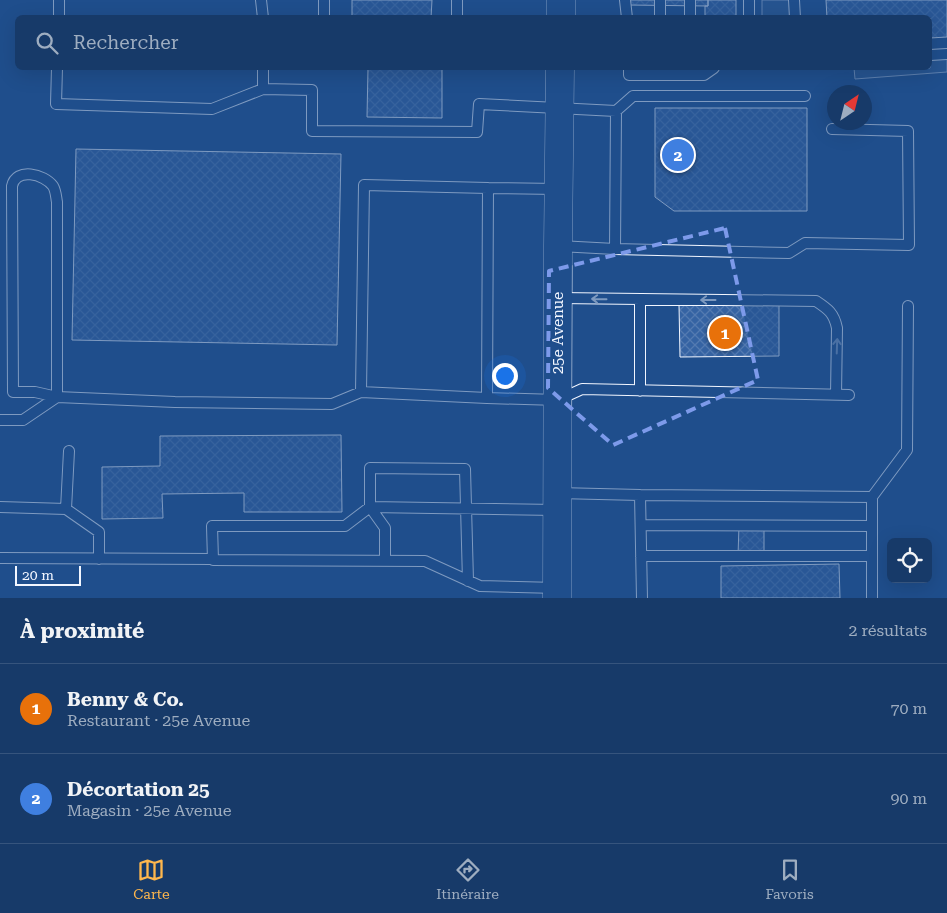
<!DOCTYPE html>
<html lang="fr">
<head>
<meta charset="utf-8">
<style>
  :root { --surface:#173a69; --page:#244571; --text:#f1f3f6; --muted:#9eadc0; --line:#36547d; --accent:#ffb74d }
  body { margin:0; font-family:"Roboto Serif",serif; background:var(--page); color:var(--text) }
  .controls { position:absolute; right:15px; bottom:15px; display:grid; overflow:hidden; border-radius:8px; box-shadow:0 5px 20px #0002 }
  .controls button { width:45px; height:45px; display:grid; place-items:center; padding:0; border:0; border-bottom:1px solid var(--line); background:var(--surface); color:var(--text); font:25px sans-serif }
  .compass { position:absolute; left:827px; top:85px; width:45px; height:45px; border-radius:50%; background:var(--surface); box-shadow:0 5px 20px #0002; rotate:35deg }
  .scale { position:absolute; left:15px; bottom:12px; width:66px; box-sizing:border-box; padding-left:5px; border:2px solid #f2f6ff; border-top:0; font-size:14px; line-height:18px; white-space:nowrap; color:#f2f6ff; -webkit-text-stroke:4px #1f4e8c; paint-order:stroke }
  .you { position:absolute; left:504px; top:375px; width:18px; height:18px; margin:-12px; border:4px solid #fff; border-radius:50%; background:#1a73e8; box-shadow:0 0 0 8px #1a73e833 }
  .badge { display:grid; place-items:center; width:32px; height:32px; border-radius:50%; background:var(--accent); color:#fff; font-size:16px; font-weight:700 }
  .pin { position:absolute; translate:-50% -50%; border:2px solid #fff; box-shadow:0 1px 5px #0006 }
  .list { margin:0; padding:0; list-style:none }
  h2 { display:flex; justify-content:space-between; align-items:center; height:65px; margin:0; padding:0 20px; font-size:21px }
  h2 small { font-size:16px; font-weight:400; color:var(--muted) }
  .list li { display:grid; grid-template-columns:32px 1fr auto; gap:15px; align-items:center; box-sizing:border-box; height:90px; padding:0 20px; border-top:1px solid var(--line) }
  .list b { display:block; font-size:19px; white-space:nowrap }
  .list p { margin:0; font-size:16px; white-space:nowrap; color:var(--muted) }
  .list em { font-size:16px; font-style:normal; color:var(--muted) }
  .icon { flex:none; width:28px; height:28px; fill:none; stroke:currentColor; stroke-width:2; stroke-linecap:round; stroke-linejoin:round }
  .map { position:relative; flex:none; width:947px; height:598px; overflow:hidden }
  .search { position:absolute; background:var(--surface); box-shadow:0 5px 20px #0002; left:15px; right:15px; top:15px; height:55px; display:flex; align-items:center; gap:12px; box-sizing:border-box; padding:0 18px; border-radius:8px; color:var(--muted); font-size:19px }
  .sheet { height:245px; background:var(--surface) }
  nav { display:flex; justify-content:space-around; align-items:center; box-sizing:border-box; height:70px; border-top:1px solid var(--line); background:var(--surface); font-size:14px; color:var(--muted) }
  nav a { display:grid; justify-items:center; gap:2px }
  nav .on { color:var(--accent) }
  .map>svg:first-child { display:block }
  .built { fill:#305b95; stroke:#a8bbd7 }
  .building { fill:url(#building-cross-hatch); stroke:#f2f6ff }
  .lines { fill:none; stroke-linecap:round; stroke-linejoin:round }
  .lane-casing { stroke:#f2f6ff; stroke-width:12 }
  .secondary-casing { stroke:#f2f6ff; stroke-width:29 }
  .lane { stroke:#1f4e8c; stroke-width:10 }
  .secondary { stroke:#1f4e8c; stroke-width:28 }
  .oneway { stroke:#7e9ac0 }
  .marked { fill:none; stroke:#7d9aea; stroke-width:4; stroke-dasharray:10 6; stroke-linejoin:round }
  .labels { text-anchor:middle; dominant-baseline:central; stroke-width:4; stroke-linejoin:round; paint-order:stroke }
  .street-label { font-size:15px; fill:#f2f6ff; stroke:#1f4e8c }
</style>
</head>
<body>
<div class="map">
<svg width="947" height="598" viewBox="0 0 947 598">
  <defs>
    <pattern id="building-cross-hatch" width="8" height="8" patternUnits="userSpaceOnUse" patternTransform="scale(1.25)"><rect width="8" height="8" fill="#3563a3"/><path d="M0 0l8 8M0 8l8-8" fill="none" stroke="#537ab1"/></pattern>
  </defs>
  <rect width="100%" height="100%" fill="#1f4e8c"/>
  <path class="built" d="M762 0H794L795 17 762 18Z
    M947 54V72L855 79 854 68H930V55Z"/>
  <path class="building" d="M352 0H432L431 18H352Z
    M628 0H708V6L628 5Z
    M708 0H736V17H705V6H708Z
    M826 0H947V37L930 38V18H827Z
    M368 68H442V118L367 117Z
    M652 68H702L652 69Z
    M655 108H807V211H674L655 197Z
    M76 149 341 154 337 345 72 340Z
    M779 304V356L680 357 679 305Z
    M341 435 342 512H244V493L162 494 163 518 102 519V467L160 466V436Z
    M739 525 764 526V556H738Z
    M839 564 840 598H721V566Z"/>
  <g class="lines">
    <defs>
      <path id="lane" d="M261 0 263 18
        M457 0V18
        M625 0 627 18
        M749 0V18
        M794 0 795 18
        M59 18V0
        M324 18V0
        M660 18V0
        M690 18V0
        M930 55 947 54
        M57 68 56 104 212 109 263 89V68
        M629 68V75H704L714 68
        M263 89 312 90V131L477 132 479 104 616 111 615 249 559 246
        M616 111 633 96H805
        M557 189 488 188 487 398 558 400 582 389 849 395
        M615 249 789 253 805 243 909 245 908 131 832 129
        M559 298 816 301C828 309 834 313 837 328L836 395
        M640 391V300
        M57 397V202C56 197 56 191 53 186 44 174 16 167 12 186L13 392H35L57 397 175 402 332 404 361 392
        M487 398 361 392 364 185 488 188
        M0 420H23L57 397
        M558 493 640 495 642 598
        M640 495 872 497
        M0 507 66 509 99 532V559
        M66 509 69 451
        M556 510 370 507 345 526H212L213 560 425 561 480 586 557 588
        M641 525 872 526
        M641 556H872
        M0 558 213 559
        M385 561V528L370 507V468L465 469 468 581
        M872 598V497L907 450 908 306"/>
      <path id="secondary" d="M561 18V0
        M557 598 558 246 560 68"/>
    </defs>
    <use href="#lane" class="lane-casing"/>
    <use href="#secondary" class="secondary-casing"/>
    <use href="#lane" class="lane"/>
    <use href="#secondary" class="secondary"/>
  </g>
  <defs><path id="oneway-shaft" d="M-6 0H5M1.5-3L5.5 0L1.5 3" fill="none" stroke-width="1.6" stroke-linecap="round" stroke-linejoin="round" transform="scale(1.25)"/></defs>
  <g class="oneway">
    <use href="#oneway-shaft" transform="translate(599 299) rotate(-179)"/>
    <use href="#oneway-shaft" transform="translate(708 300) rotate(-180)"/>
    <use href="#oneway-shaft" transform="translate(837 346) rotate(-88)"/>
  </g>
  <path d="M0 0H947V598H0ZM725 228 758 380 613 445 548 388 549 271Z" fill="#1f4e8c" fill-opacity=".55" fill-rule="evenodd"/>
  <path class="marked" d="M725 228 758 380 613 445 548 388 549 271Z"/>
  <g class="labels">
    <g class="street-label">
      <text transform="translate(558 333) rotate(-90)">25e Avenue</text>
    </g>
  </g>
</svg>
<div class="controls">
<button><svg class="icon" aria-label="locate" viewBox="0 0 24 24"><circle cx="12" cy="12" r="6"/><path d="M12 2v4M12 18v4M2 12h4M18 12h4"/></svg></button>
</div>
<svg class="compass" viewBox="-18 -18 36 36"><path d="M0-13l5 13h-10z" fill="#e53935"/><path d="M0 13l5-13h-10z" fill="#9eadc0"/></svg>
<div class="scale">20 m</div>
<div class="you"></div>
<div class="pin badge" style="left:725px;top:333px;background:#e8710a">1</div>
<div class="pin badge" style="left:678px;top:155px;background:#3f7fe0">2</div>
<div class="search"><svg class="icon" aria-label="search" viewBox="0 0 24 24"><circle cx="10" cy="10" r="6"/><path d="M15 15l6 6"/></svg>Rechercher</div>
</div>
<section class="sheet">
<h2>À proximité<small>2 résultats</small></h2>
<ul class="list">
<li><span class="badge" style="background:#e8710a">1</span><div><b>Benny &amp; Co.</b><p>Restaurant · 25e Avenue</p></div><em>70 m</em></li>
<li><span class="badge" style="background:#3f7fe0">2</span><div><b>Décortation 25</b><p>Magasin · 25e Avenue</p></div><em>90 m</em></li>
</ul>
</section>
<nav>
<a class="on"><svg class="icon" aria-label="map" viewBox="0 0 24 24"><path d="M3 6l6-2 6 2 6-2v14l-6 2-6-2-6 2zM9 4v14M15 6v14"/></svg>Carte</a>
<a><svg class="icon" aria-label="directions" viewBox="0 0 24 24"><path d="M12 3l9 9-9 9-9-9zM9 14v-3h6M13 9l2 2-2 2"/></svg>Itinéraire</a>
<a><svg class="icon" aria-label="saved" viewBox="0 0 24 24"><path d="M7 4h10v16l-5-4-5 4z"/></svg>Favoris</a>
</nav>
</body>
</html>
